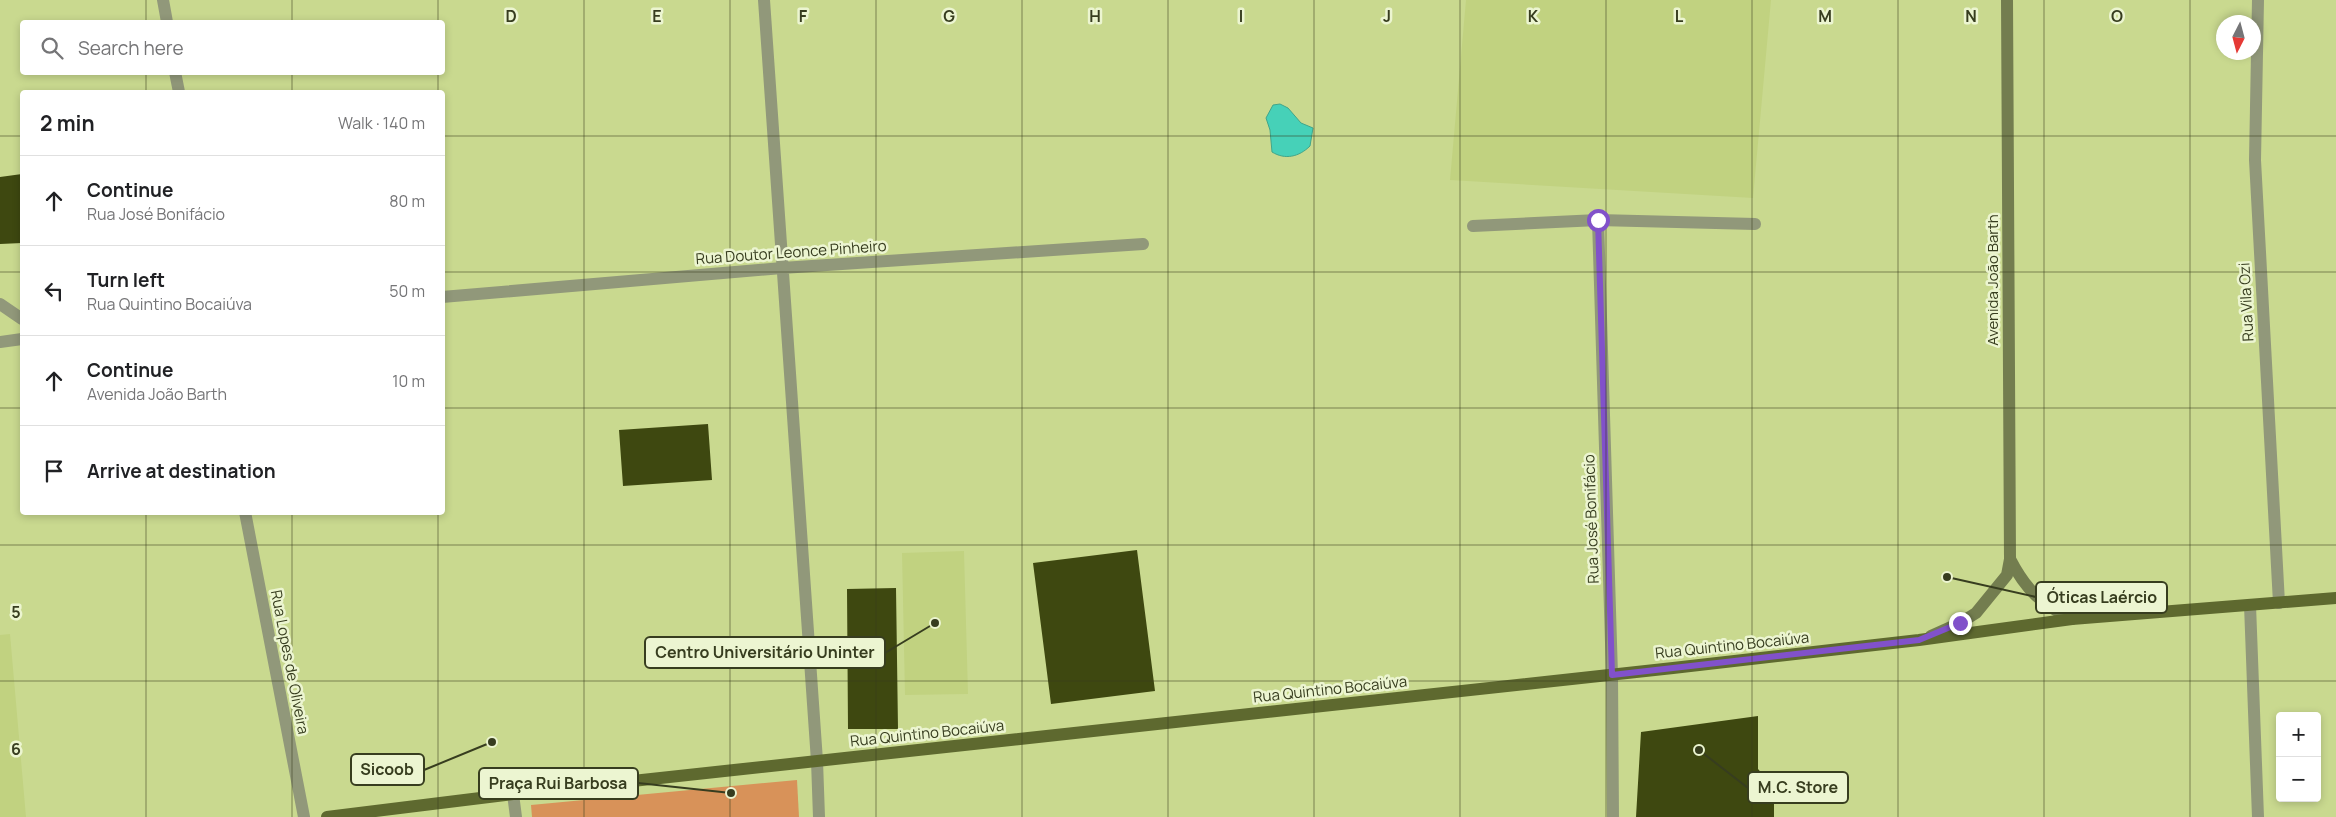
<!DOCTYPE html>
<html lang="en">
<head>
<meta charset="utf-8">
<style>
  :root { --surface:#fff; --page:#f6f6f6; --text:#202124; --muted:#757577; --line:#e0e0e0 }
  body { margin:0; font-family:Manrope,sans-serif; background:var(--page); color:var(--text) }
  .controls { position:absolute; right:15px; bottom:15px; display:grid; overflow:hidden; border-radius:5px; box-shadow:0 2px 8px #0003 }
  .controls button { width:45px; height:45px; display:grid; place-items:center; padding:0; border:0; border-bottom:1px solid var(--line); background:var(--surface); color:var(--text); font:25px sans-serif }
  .compass { position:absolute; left:2216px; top:15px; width:45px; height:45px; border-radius:50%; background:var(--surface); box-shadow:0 2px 8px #0003; rotate:186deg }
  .stop { position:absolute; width:15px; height:15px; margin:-11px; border:4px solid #8151ca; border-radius:50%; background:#fff }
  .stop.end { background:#8151ca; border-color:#fff; box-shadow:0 1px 5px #0008 }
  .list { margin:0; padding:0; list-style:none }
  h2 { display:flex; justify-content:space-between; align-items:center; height:65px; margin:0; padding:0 20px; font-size:21px }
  h2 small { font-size:16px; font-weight:400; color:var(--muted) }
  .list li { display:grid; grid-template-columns:32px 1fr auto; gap:15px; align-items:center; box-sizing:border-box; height:90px; padding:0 20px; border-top:1px solid var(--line) }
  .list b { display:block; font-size:19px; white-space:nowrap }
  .list p { margin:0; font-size:16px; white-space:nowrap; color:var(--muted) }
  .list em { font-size:16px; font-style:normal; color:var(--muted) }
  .icon { flex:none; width:28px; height:28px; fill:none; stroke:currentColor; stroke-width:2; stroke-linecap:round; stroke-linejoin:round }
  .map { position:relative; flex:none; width:2336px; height:817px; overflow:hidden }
  .search { position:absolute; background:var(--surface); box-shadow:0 2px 8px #0003; left:20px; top:20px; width:425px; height:55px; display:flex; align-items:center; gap:12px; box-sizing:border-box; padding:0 18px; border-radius:5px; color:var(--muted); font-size:19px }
  .panel { position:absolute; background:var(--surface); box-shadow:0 2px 8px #0003; left:20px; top:90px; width:425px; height:425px; border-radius:5px }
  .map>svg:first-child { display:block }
  .built { fill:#c1d280 }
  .green { fill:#d89259 }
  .water { fill:#46d1b8; stroke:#42a58a }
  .building { fill:#3e4810 }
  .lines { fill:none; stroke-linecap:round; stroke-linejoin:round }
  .street { stroke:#91987a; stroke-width:12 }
  .secondary { stroke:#737d4f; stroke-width:12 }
  .primary { stroke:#5e692f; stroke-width:12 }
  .route { stroke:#8151ca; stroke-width:6 }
  .grid { fill:none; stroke:#373d1f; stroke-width:1; stroke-opacity:0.55 }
  .labels { text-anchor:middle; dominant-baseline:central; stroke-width:5; stroke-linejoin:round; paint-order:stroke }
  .street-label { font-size:15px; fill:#373d1f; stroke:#ecf5d1 }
  .grid-label { font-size:16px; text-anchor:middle; font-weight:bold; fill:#373d1f; stroke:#ecf5d1; stroke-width:5; stroke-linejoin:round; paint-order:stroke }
  .leader { fill:none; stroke:#373d1f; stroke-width:2 }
  .callout-dot { fill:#373d1f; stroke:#ecf5d1; stroke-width:2 }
  .callout { fill:#ecf5d1; stroke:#373d1f; stroke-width:2 }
  .callout-label { font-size:16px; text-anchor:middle; font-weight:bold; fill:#373d1f }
</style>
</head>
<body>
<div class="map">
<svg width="2336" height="817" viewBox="0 0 2336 817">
  <rect width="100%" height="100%" fill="#c9d98f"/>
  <path class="built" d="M1466 0H1771L1753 198 1450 180Z
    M964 551 968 694 905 695 902 553Z
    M10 634 26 817H0V635Z"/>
  <path class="green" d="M797 780 799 817H532L531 805Z"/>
  <path class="water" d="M1280 104 1288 108 1301 123 1313 128 1310 146C1299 157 1285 160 1272 152L1270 130 1266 118 1273 105Z"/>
  <path class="building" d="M22 174V243L0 244V177Z
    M708 424 712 480 623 486 619 430Z
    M1137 550 1155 691 1051 704 1033 563Z
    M896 588 898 729H848L847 589Z
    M1758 716V769L1774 787V817H1636L1641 732Z"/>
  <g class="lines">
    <path class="street" d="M163 0 167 22
      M764 0 817 761 819 817
      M2258 0 2255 160 2279 603
      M175 72 179 92
      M1598 220 1612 675 1613 817
      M1473 226 1598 220 1755 224
      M442 297 782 268 1143 244
      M0 304 22 319
      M0 342 22 339
      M245 512 304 817
      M2250 605 2258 817
      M513 794 516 817"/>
    <path class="secondary" d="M2010 559C2026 590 2041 604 2072 619
      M1931 636 1960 623 1976 613 2007 575 2010 559 2007 0"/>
    <path class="primary" d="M327 817 513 794 1673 668 1919 640 2072 619 2336 598"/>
  </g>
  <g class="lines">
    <path class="route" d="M1598 220 1612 675 1919 640 1960 623"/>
  </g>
  <path class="grid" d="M146 0V22M292 0V22M438 0V22M584 0V817M730 0V817M876 0V817M1022 0V817M1168 0V817M1314 0V817M1460 0V817M1606 0V817M1752 0V817M1898 0V817M2044 0V817M2190 0V817M146 72V92M292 72V92M438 72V92M0 136H22M442 136H2336M0 272H22M442 272H2336M0 408H22M442 408H2336M146 512V817M292 512V817M438 512V817M0 545H2336M0 681H2336"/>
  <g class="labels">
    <g class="street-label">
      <text transform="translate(791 252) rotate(-4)">Rua Doutor Leonce Pinheiro</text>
      <text transform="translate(1992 280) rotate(-90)">Avenida João Barth</text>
      <text transform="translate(2246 302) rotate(-93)">Rua Vila Ozi</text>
      <text transform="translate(1591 519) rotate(-92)">Rua José Bonifácio</text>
      <text transform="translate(1732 645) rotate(-6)">Rua Quintino Bocaiúva</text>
      <text transform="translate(290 662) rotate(79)">Rua Lopes de Oliveira</text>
      <text transform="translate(1330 689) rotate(-6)">Rua Quintino Bocaiúva</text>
      <text transform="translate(927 733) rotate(-6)">Rua Quintino Bocaiúva</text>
    </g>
  </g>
  <g class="grid-label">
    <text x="511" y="22">D</text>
    <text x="657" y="22">E</text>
    <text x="803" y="22">F</text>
    <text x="949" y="22">G</text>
    <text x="1095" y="22">H</text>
    <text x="1241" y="22">I</text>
    <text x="1387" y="22">J</text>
    <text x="1533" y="22">K</text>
    <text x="1679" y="22">L</text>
    <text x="1825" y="22">M</text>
    <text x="1971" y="22">N</text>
    <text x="2117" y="22">O</text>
    <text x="16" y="618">5</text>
    <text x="16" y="755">6</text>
  </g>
  <path class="leader" d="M1947 577L2036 597M935 623L885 653M492 742L424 770M731 793L638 783M1699 750L1748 788"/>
  <g class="callout-dot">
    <circle cx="1947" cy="577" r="5"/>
    <circle cx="935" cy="623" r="5"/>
    <circle cx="492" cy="742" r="5"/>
    <circle cx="731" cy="793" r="5"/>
    <circle cx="1699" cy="750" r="5"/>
  </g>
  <g class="callout">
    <rect x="2036" y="582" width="131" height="31" rx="5"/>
    <rect x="645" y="637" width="240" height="31" rx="5"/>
    <rect x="351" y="754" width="73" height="31" rx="5"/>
    <rect x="479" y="768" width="159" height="31" rx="5"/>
    <rect x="1748" y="772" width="100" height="31" rx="5"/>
  </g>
  <g class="callout-label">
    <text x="2102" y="603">Óticas Laércio</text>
    <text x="765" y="658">Centro Universitário Uninter</text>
    <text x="387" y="775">Sicoob</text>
    <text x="558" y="789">Praça Rui Barbosa</text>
    <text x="1798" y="793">M.C. Store</text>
  </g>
</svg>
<div class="controls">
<button>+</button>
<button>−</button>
</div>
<svg class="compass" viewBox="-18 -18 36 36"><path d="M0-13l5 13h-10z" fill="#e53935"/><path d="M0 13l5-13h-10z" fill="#757577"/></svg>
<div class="stop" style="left:1598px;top:220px"></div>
<div class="stop end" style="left:1960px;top:623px"></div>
<div class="search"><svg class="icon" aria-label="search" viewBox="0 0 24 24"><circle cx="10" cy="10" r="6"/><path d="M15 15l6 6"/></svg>Search here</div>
<section class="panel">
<h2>2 min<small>Walk · 140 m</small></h2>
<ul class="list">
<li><svg class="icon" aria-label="ahead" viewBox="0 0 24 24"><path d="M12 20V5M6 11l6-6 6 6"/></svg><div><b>Continue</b><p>Rua José Bonifácio</p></div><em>80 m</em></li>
<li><svg class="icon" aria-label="left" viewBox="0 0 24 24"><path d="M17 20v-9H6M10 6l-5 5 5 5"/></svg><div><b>Turn left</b><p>Rua Quintino Bocaiúva</p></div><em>50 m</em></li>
<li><svg class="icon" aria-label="ahead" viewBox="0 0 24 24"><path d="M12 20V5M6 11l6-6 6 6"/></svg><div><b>Continue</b><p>Avenida João Barth</p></div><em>10 m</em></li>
<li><svg class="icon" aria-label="arrive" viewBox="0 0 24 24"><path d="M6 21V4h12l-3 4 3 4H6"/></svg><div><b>Arrive at destination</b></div></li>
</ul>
</section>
</div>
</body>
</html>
